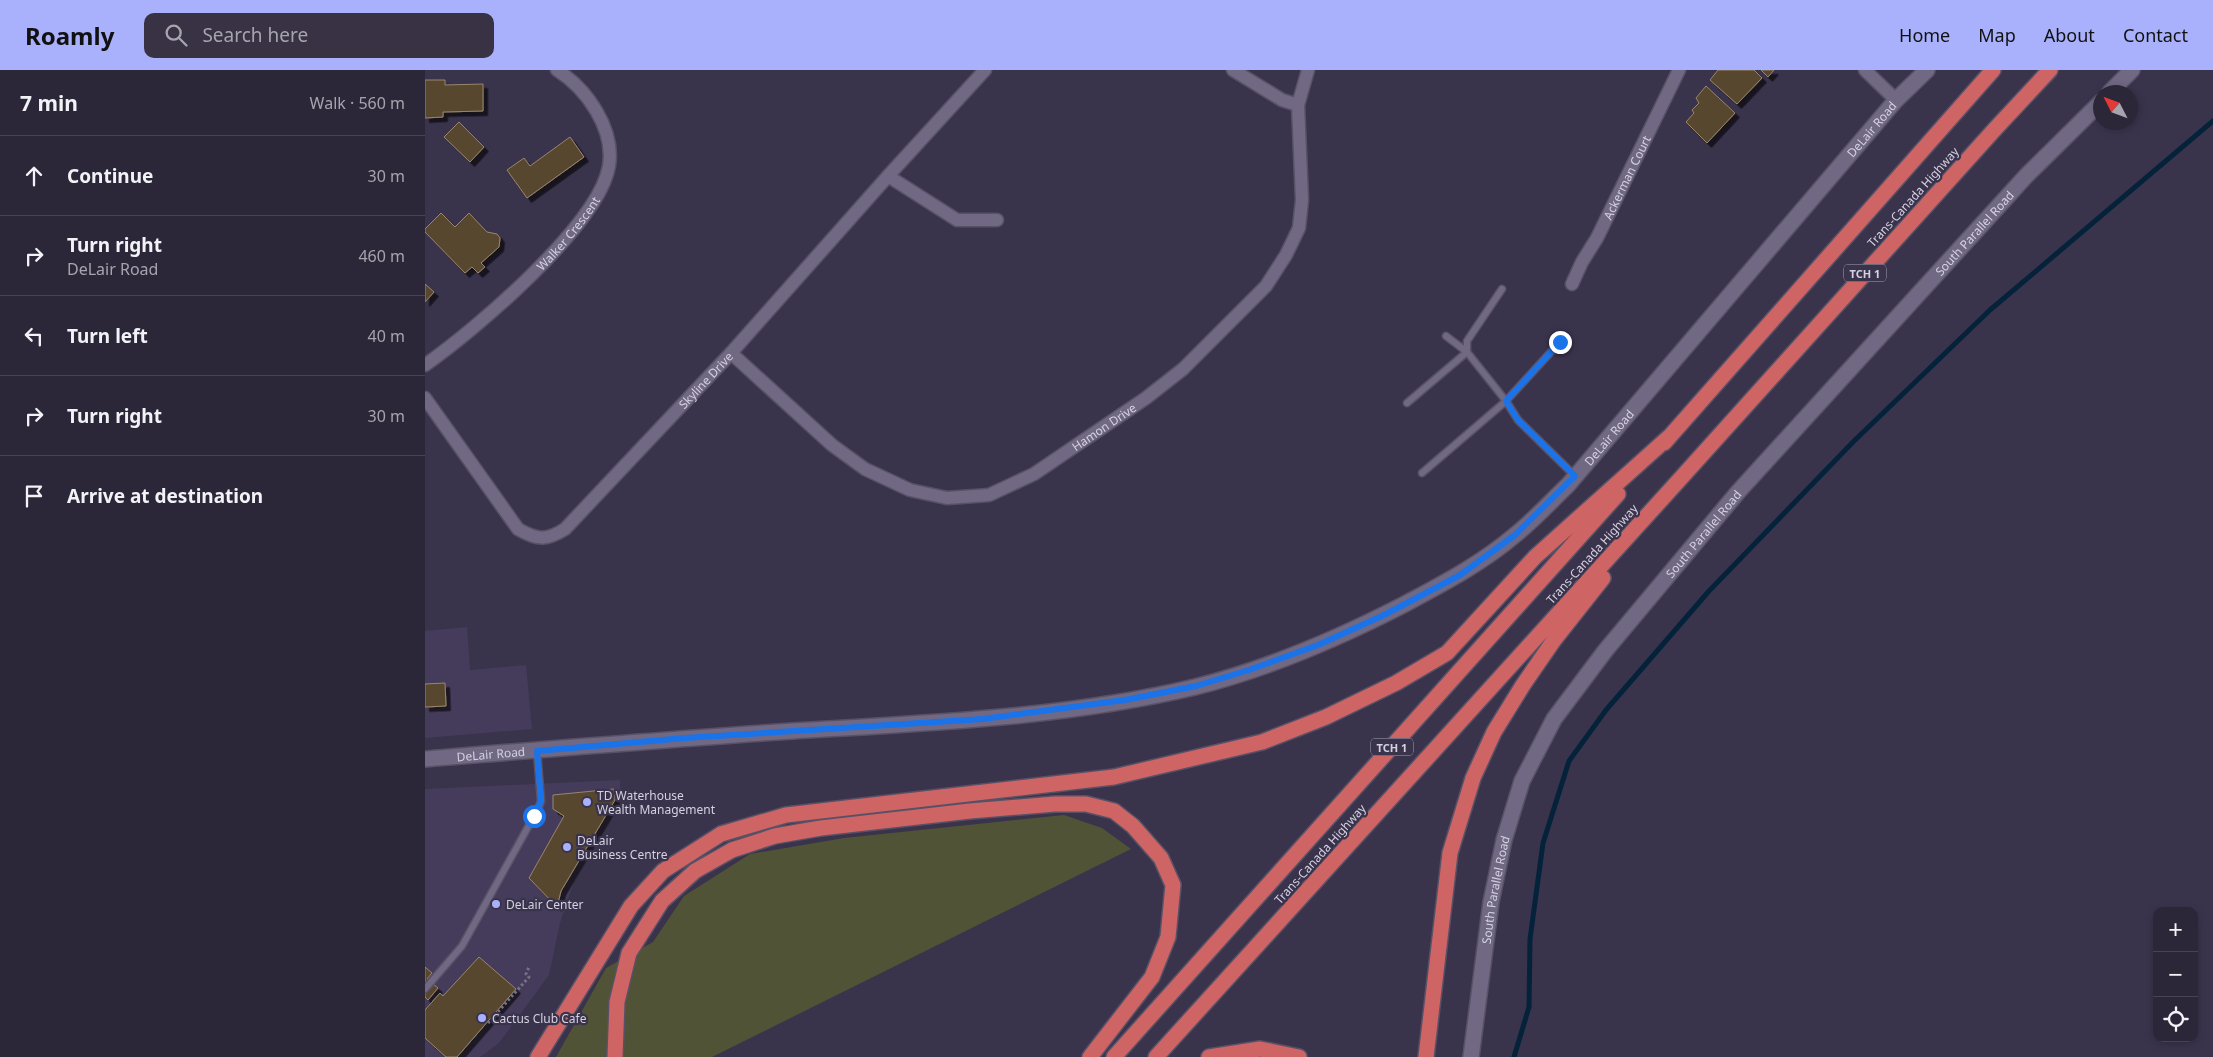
<!DOCTYPE html>
<html lang="en">
<head>
<meta charset="utf-8">
<style>
  :root { --surface:#2c2639; --page:#383244; --text:#f1f3f6; --muted:#a6a5ae; --line:#484353; --accent:#a9b0fc }
  body { margin:0; font-family:"Noto Sans",sans-serif; background:var(--page); color:var(--text) }
  .controls { position:absolute; right:15px; bottom:15px; display:grid; overflow:hidden; border-radius:10px; box-shadow:0 2px 8px #0003 }
  .controls button { width:45px; height:45px; display:grid; place-items:center; padding:0; border:0; border-bottom:1px solid var(--line); background:var(--surface); color:var(--text); font:25px sans-serif }
  .compass { position:absolute; left:1668px; top:15px; width:45px; height:45px; border-radius:50%; background:var(--surface); box-shadow:0 2px 8px #0003; rotate:312deg }
  .stop { position:absolute; width:15px; height:15px; margin:-11px; border:4px solid #1a73e8; border-radius:50%; background:#fff }
  .stop.end { background:#1a73e8; border-color:#fff; box-shadow:0 1px 5px #0008 }
  .list { margin:0; padding:0; list-style:none }
  h2 { display:flex; justify-content:space-between; align-items:center; height:65px; margin:0; padding:0 20px; font-size:21px }
  h2 small { font-size:16px; font-weight:400; color:var(--muted) }
  .list li { display:grid; grid-template-columns:32px 1fr auto; gap:15px; align-items:center; box-sizing:border-box; height:80px; padding:0 20px; border-top:1px solid var(--line) }
  .list b { display:block; font-size:19px; white-space:nowrap }
  .list p { margin:0; font-size:16px; white-space:nowrap; color:var(--muted) }
  .list em { font-size:16px; font-style:normal; color:var(--muted) }
  .icon { flex:none; width:28px; height:28px; fill:none; stroke:currentColor; stroke-width:2; stroke-linecap:round; stroke-linejoin:round }
  .map { position:relative; flex:none; width:1788px; height:987px; overflow:hidden }
  header { display:flex; align-items:center; gap:30px; box-sizing:border-box; height:70px; padding:0 25px; background:var(--accent); color:#111 }
  header strong { font-size:24px }
  nav { display:flex; gap:28px; margin-inline-start:auto; font-size:18px }
  .search { width:350px; height:45px; background:var(--page); display:flex; align-items:center; gap:12px; box-sizing:border-box; padding:0 18px; border-radius:10px; color:var(--muted); font-size:19px }
  main { display:flex }
  aside { flex:1; background:var(--surface) }
  .map>svg:first-child { display:block }
  .built { fill:#453c5b }
  .green { fill:#505335 }
  .lines { fill:none; stroke-linecap:round; stroke-linejoin:round }
  .stream { stroke:#04233b; stroke-width:5 }
  .building { fill:#57462e; stroke:#99866c; filter:url(#shadow) }
  .lane-casing { stroke:#585166; stroke-width:9 }
  .street-casing { stroke:#585166; stroke-width:15 }
  .secondary-casing { stroke:#585166; stroke-width:18 }
  .highway-casing { stroke:#585166; stroke-width:18 }
  .path { stroke:#777187; stroke-width:3; stroke-dasharray:2.5 2.5; stroke-linecap:butt }
  .lane { stroke:#716984; stroke-width:6 }
  .street { stroke:#716984; stroke-width:12 }
  .secondary { stroke:#716984; stroke-width:15 }
  .highway { stroke:#cf6464; stroke-width:15 }
  .route { stroke:#1a73e8; stroke-width:6 }
  .poi-dot { fill:#a9b0fc; stroke:#3a334c; stroke-width:2 }
  .labels { text-anchor:middle; dominant-baseline:central; stroke-width:4.5; stroke-linejoin:round; paint-order:stroke }
  .shield { fill:#3a334c; stroke:#a6a2b4; stroke-width:1 }
  .shield-label { font-size:11px; font-weight:bold; fill:#d5d1e1 }
  .street-label { font-size:12px; fill:#d5d1e1; stroke:#3a334c }
  .poi-label { font-size:12px; fill:#d5d1e1; stroke:#3a334c; text-anchor:start }
</style>
</head>
<body>
<header>
<strong>Roamly</strong>
<div class="search"><svg class="icon" aria-label="search" viewBox="0 0 24 24"><circle cx="10" cy="10" r="6"/><path d="M15 15l6 6"/></svg>Search here</div>
<nav><a>Home</a><a>Map</a><a>About</a><a>Contact</a></nav>
</header>
<main>
<aside>
<h2>7 min<small>Walk · 560 m</small></h2>
<ul class="list">
<li><svg class="icon" aria-label="ahead" viewBox="0 0 24 24"><path d="M12 20V5M6 11l6-6 6 6"/></svg><div><b>Continue</b></div><em>30 m</em></li>
<li><svg class="icon" aria-label="right" viewBox="0 0 24 24"><path d="M7 20v-9h11M14 6l5 5-5 5"/></svg><div><b>Turn right</b><p>DeLair Road</p></div><em>460 m</em></li>
<li><svg class="icon" aria-label="left" viewBox="0 0 24 24"><path d="M17 20v-9H6M10 6l-5 5 5 5"/></svg><div><b>Turn left</b></div><em>40 m</em></li>
<li><svg class="icon" aria-label="right" viewBox="0 0 24 24"><path d="M7 20v-9h11M14 6l5 5-5 5"/></svg><div><b>Turn right</b></div><em>30 m</em></li>
<li><svg class="icon" aria-label="arrive" viewBox="0 0 24 24"><path d="M6 21V4h12l-3 4 3 4H6"/></svg><div><b>Arrive at destination</b></div></li>
</ul>
</aside>
<div class="map">
<svg width="1788" height="987" viewBox="0 0 1788 987">
  <defs>
    <filter id="shadow"><feDropShadow dx="4.5" dy="4.5" stdDeviation="0" flood-color="#0009"/></filter>
  </defs>
  <rect width="100%" height="100%" fill="#3a334c"/>
  <path class="built" d="M42 557 45 600 101 595 107 659 0 668V561Z
    M195 710 196 732 148 814 135 853 124 905 74 973 55 987H0V719Z"/>
  <path class="green" d="M639 745 677 758 706 779 287 987H131L181 898 228 872 259 826 325 784 419 768Z"/>
  <g class="lines">
    <path class="stream" d="M1089 987 1104 937 1105 869 1118 773 1144 691 1181 640 1284 521 1429 371 1565 240 1788 51"/>
  </g>
  <path class="building" d="M1293 0H1329L1337 8 1312 34 1285 10Z
    M1336 0H1349L1343 7Z
    M0 10H20V15L58 14V41L18 42V47L0 48Z
    M1281 16 1310 43 1282 73 1261 52 1269 43 1267 40 1274 33 1271 28Z
    M34 52 59 77 45 92 19 67Z
    M145 67 159 87 102 128 82 100 99 88 105 96Z
    M16 143 30 157 44 143 62 162 72 164 75 168 74 177 56 193 60 197 53 203 47 197 40 203 0 162V159Z
    M0 214 9 222 0 232Z
    M20 613 21 636 0 637V614Z
    M189 719 190 730 136 821 132 837 104 808 139 746 128 739V725Z
    M54 887 91 919 32 987H21L0 968V940L15 923 18 926Z
    M0 897 7 903 2 909 13 918 3 930 0 927Z"/>
  <g class="lines">
    <defs>
      <path id="lane" d="M1021 266 1042 282 1081 331 1093 350 1150 406
        M982 333 1042 282V271L1077 219
        M997 403 1081 331 1135 272
        M0 919 37 876 113 739 116 731 112 681"/>
      <g id="street">
        <path d="M808 0 857 30 873 35"/>
        <path d="M1440 0 1471 30"/>
        <path d="M463 106 532 150H572"/>
        <path id="s1" d="M1147 214 1157 192 1172 168 1254 0"/>
        <path id="s2" d="M306 283 407 375 440 399 485 420 522 428 564 425 609 404 721 328 758 299 841 216 861 185 874 158 877 130 873 35 883 0"/>
        <path id="s3" d="M0 295C50 260 174 155 184 96 190 59 162 19 132 0"/>
        <path id="s4" d="M0 328 93 459C112 470 121 471 140 459L306 283 463 106 560 0"/>
      </g>
      <g id="secondary">
        <path d="M1685 22 1707 0"/>
        <path id="s5" d="M0 689C123 679 245 669 368 661 501 653 640 648 770 617 842 599 912 569 978 535 1017 514 1056 494 1090 465 1109 450 1125 432 1143 415L1471 30 1502 0"/>
        <path id="s6" d="M1046 987 1066 832 1079 770 1097 711 1129 649 1180 581 1313 422 1601 106 1676 32"/>
      </g>
      <path id="highway" d="M1239 373 1568 0
        M113 987 206 836 238 801 296 764 361 745 689 707 837 672 901 647 971 613 1022 583 1110 487 1245 366
        M190 987 192 932 204 883 237 831 270 801 307 780 350 766 396 758 545 741 630 734H661L689 741 708 756 736 788 748 815 743 867 727 907 665 987
        M689 987 1193 424
        M731 987 1256 408 1570 59 1625 0
        M784 987 835 979 874 987
        M1001 987 1025 783 1048 708 1069 662 1098 615 1129 570 1178 508"/>
    </defs>
    <use href="#lane" class="lane-casing"/>
    <use href="#street" class="street-casing"/>
    <use href="#secondary" class="secondary-casing"/>
    <use href="#highway" class="highway-casing"/>
    <path class="path" d="M63 953 104 907 101 904 104 897"/>
    <use href="#lane" class="lane"/>
    <use href="#street" class="street"/>
    <use href="#secondary" class="secondary"/>
    <use href="#highway" class="highway"/>
  </g>
  <g class="lines">
    <path class="route" d="M109 746 116 731 112 681 260 668 558 649 700 630 771 616 824 600 893 575 959 545 1035 505 1090 465 1150 406 1093 350 1081 331 1135 272"/>
  </g>
  <g class="poi-dot">
    <circle cx="162" cy="732" r="5"/>
    <circle cx="142" cy="777" r="5"/>
    <circle cx="71" cy="834" r="5"/>
    <circle cx="57" cy="948" r="5"/>
  </g>
  <g class="labels">
    <g class="shield">
      <rect x="1419" y="194.5" width="42" height="17" rx="4"/>
      <rect x="946" y="668.5" width="42" height="17" rx="4"/>
    </g>
    <g class="shield-label">
      <text x="1440" y="203">TCH 1</text>
      <text x="967" y="677">TCH 1</text>
    </g>
    <g class="street-label">
      <text stroke="none"><textPath href="#s5" startOffset="1671">DeLair Road</textPath></text>
      <text stroke="none"><textPath href="#s1" startOffset="120">Ackerman Court</textPath></text>
      <text transform="translate(1488 127) rotate(-48)">Trans-Canada Highway</text>
      <text stroke="none"><textPath href="#s3" startOffset="195">Walker Crescent</textPath></text>
      <text stroke="none"><textPath href="#s6" startOffset="994">South Parallel Road</textPath></text>
      <text stroke="none"><textPath href="#s4" startOffset="416">Skyline Drive</textPath></text>
      <text stroke="none"><textPath href="#s2" startOffset="441">Hamon Drive</textPath></text>
      <text stroke="none"><textPath href="#s5" startOffset="1266">DeLair Road</textPath></text>
      <text stroke="none"><textPath href="#s6" startOffset="589">South Parallel Road</textPath></text>
      <text transform="translate(1167 484) rotate(-48)">Trans-Canada Highway</text>
      <text stroke="none"><textPath href="#s5" startOffset="66">DeLair Road</textPath></text>
      <text transform="translate(895 784) rotate(-48)">Trans-Canada Highway</text>
      <text stroke="none"><textPath href="#s6" startOffset="169">South Parallel Road</textPath></text>
    </g>
    <g class="poi-label">
      <text x="172" y="725">TD Waterhouse<tspan x="172" dy="14">Wealth Management</tspan></text>
      <text x="152" y="770">DeLair<tspan x="152" dy="14">Business Centre</tspan></text>
      <text x="81" y="834">DeLair Center</text>
      <text x="67" y="948">Cactus Club Cafe</text>
    </g>
  </g>
</svg>
<div class="controls">
<button>+</button>
<button>−</button>
<button><svg class="icon" aria-label="locate" viewBox="0 0 24 24"><circle cx="12" cy="12" r="6"/><path d="M12 2v4M12 18v4M2 12h4M18 12h4"/></svg></button>
</div>
<svg class="compass" viewBox="-18 -18 36 36"><path d="M0-13l5 13h-10z" fill="#e53935"/><path d="M0 13l5-13h-10z" fill="#a6a5ae"/></svg>
<div class="stop" style="left:109px;top:746px"></div>
<div class="stop end" style="left:1135px;top:272px"></div>
</div>
</main>
</body>
</html>
